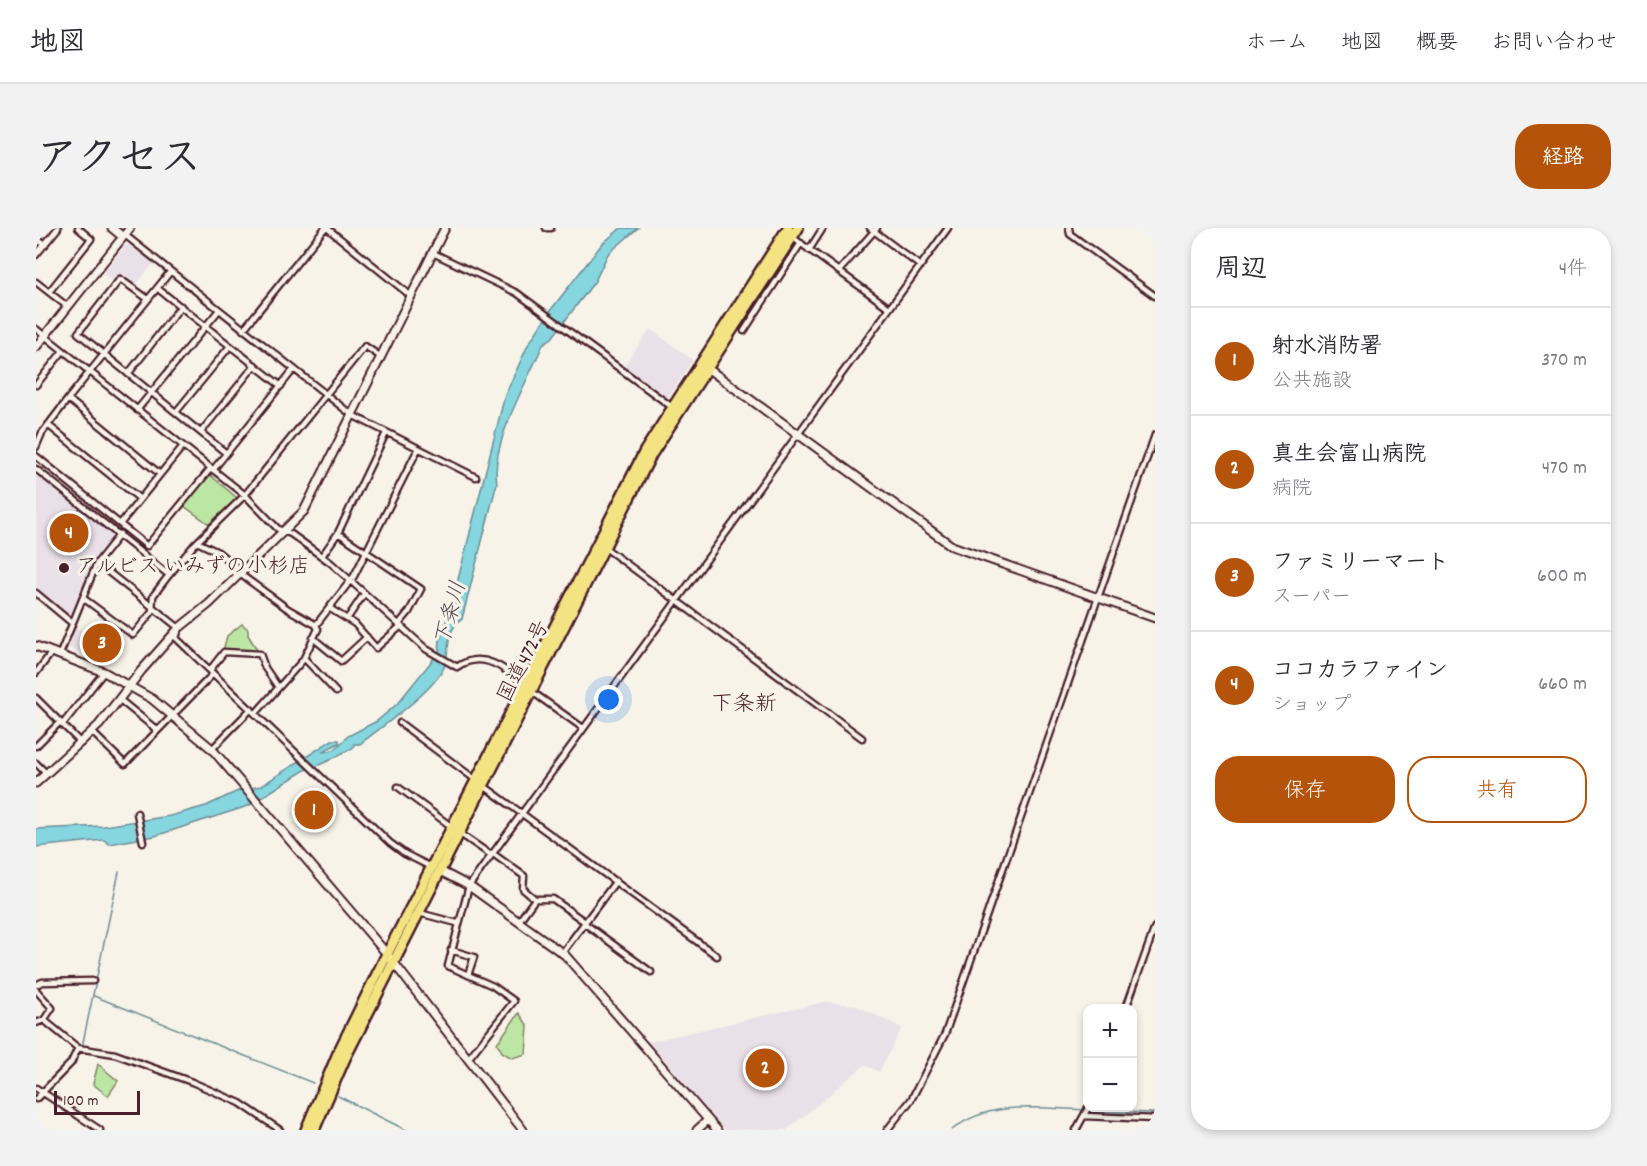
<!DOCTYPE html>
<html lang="ja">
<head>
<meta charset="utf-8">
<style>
  :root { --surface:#fff; --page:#f2f2f3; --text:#2b2b33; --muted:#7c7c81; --line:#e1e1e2; --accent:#b45309 }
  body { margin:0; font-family:Dekko,"Klee One",sans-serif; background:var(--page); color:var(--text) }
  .controls { position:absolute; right:18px; bottom:18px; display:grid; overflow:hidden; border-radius:12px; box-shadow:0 3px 9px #0003 }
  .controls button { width:54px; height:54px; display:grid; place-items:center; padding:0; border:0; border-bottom:2px solid var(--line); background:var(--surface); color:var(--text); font:30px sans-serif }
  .scale { position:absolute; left:18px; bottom:15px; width:86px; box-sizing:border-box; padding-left:6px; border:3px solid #4a1f2b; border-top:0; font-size:16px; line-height:21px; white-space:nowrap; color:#4a1f2b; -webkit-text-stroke:4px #f7f3e8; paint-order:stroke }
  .you { position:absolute; left:573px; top:472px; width:21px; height:21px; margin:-15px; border:4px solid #fff; border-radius:50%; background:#1a73e8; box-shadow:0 0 0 9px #1a73e833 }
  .badge { display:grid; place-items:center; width:39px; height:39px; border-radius:50%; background:var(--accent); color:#fff; font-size:20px; font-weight:700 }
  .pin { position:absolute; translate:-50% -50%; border:3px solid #fff; box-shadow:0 2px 6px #0006 }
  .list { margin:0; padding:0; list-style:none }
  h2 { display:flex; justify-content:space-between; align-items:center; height:78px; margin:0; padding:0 24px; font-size:26px }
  h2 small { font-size:20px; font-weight:400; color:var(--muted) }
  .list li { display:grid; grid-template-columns:39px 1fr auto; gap:18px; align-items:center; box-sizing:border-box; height:108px; padding:0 24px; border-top:2px solid var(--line) }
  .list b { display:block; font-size:22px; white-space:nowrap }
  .list p { margin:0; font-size:20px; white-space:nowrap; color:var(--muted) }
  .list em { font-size:20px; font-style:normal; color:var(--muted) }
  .actions { display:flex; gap:12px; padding:18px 24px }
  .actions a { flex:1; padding:14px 0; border:2px solid var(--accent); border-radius:24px; text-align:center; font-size:21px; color:var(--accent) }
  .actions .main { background:var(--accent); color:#fff }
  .map { position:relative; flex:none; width:1119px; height:902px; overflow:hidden; border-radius:24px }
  header { display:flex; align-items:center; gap:36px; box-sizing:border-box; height:84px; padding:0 30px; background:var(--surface); border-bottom:2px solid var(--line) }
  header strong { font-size:28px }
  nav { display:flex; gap:33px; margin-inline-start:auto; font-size:21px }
  .intro { display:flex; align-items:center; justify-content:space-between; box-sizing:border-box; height:144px; padding:0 36px }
  h1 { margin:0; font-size:42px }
  .button { padding:15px 27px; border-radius:24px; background:var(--accent); color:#fff; font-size:21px; font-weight:700 }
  main { display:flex; gap:36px; padding:0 36px }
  aside { flex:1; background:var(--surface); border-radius:24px; box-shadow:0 3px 9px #0003 }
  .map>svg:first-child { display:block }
  .built { fill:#eae1e8 }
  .green { fill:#bce6a3; stroke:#838267; stroke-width:1.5 }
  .water { fill:#85d6df; stroke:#6d8d97; stroke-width:1.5 }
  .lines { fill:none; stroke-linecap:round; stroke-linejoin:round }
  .stream { stroke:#6d8d97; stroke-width:1.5 }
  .street-casing { stroke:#4a1f2b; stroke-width:9 }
  .secondary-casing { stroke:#4a1f2b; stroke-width:11 }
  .highway-casing { stroke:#4a1f2b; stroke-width:14 }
  .street { stroke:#f7f3e8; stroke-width:4.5 }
  .secondary { stroke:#f7f3e8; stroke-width:7 }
  .highway { stroke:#f4e382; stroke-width:9 }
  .poi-dot { fill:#4a1f2b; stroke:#f7f3e8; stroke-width:2 }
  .labels { text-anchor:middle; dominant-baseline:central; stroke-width:6; stroke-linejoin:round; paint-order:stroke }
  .poi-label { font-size:21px; fill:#4a1f2b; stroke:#f7f3e8; text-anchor:start }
  .street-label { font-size:21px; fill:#4a1f2b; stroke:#f7f3e8 }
  .water-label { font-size:22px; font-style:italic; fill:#594d58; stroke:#f7f3e8 }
  .neighbourhood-label { font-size:22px; fill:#4a1f2b; stroke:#f7f3e8 }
</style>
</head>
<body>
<header>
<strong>地図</strong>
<nav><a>ホーム</a><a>地図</a><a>概要</a><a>お問い合わせ</a></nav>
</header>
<div class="intro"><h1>アクセス</h1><a class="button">経路</a></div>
<main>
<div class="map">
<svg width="1119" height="902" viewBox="0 0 1119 902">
  <rect width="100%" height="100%" fill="#f7f3e8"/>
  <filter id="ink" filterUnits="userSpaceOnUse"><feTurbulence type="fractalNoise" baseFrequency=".0167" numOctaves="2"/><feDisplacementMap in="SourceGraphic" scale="12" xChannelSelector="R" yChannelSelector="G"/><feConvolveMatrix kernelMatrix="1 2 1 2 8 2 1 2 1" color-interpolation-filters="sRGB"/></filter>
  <g filter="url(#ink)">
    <path class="built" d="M89 17H95L118 35 99 58 85 46 77 54 67 46Z
      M614 101 657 132 631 172 586 140Z
      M0 246 75 305 76 310 57 336 37 385 32 387 0 361Z
      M39 399 84 419 71 436 31 419Z
      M788 774 819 777 866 800 843 844 829 837 751 902H689L612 814Z"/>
    <path class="green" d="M173 246 201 270 173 296 148 278Z
      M206 396 212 401V407L223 425 187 423 191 408Z
      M483 785 492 798 490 826 476 830 466 824 461 815Z
      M62 836 82 853 72 868 57 856Z"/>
    <path class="water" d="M585 0H602L572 26 559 53 516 110 507 116C492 154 454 214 461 255L426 391C409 402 414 423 409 437 400 462 345 499 324 516H318L317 520C304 525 284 540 272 540L212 578 119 608 73 616 68 612 0 619V601L68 598 134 588 170 578 204 562 225 558 296 512H303V515L286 524 298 522 312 508 341 493 361 476 403 424 404 411 415 379 469 167 492 117 514 83 566 16Z"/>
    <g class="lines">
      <path class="stream" d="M58 768 277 855
        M46 819 83 644
        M302 868 370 902
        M0 874 37 836 45 824
        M1054 883 1119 885
        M916 902C953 872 1004 880 1049 882"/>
      <defs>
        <path id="street" d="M291 0 375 68
          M510 0H515
          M834 0 883 37
          M1033 0 1034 6 1119 68
          M89 7 316 187 440 249
          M756 9 852 79
          M0 10 9 17
          M773 22 787 0
          M397 25 481 65 636 179
          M0 27 22 0
          M803 43 841 0
          M0 54 32 79
          M121 60 245 158
          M13 64 55 11 42 0
          M112 71 84 51 42 105 190 225
          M0 101 209 267 242 301 255 306 295 335 390 421 421 439C445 422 470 439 488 459
          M207 102 289 0
          M708 103 765 15
          M92 146 145 78
          M0 157 27 123
          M32 171 124 246
          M101 182 183 82
          M140 184 194 118
          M12 197 104 271
          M165 204 219 137
          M0 219 6 205 32 171 134 44
          M0 228 111 318 175 240
          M0 241 133 347
          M177 242 258 141
          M84 296 147 218
          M302 305 385 361 373 384 363 396
          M161 314 182 324 206 344
          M568 319 826 510
          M286 328 302 305 350 205
          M61 335 143 400 140 410 354 615 369 626 395 639
          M204 346 252 381 280 397
          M0 365 36 395
          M47 370 97 407 116 384 117 368 133 347 159 316 209 267 329 118 345 129
          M293 380 319 396 340 420 365 398
          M311 391 328 366
          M277 410 305 433 331 409
          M24 426 61 335 84 306
          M268 430 300 464
          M174 442 188 424 224 426 229 440 242 459
          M0 445 16 424
          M495 463 547 500
          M0 470 45 515
          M84 472 121 502
          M220 485 267 432 282 401 280 397 318 348 382 221
          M364 495 440 552
          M26 497 68 444
          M56 504 89 536 177 446
          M0 518 24 494
          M176 521 215 481
          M0 535 11 546
          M448 558 681 728
          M362 559 416 599
          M101 585 107 614
          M423 605 455 627
          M456 625 488 648 487 661 499 671H517L549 694
          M383 685 421 695
          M483 693 499 671
          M548 695 615 744
          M415 722 438 729 432 747
          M526 725 580 653
          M0 757 6 754 57 753
          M0 762 16 780 8 792 0 795
          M1090 780 1119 699
          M8 792 42 820 79 826 156 854 204 875 244 902
          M432 831 478 773 457 758 412 738 433 658 912 0
          M0 860 64 902
          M0 871 35 835 42 820
          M1048 888 1119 891
          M851 902 875 872 909 806 1119 207
          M1040 902 1052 880"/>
        <path id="secondary" d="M76 0 87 9
          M0 119 94 0
          M671 140 916 318 1119 390
          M0 418 68 444 116 471 176 521 351 726 487 902
          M0 555 63 497 105 443 143 400 173 376 268 283 409 0
          M404 643 433 658 529 727 681 902
          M661 902 672 892"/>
        <path id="highway" d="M270 902 303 823 351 726 609 223 752 0
          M278 902 309 830 615 227 762 0"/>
      </defs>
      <use href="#street" class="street-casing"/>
      <use href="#secondary" class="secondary-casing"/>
      <use href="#highway" class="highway-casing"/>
      <use href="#street" class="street"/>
      <use href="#secondary" class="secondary"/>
      <use href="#highway" class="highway"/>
    </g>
  </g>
  <circle class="poi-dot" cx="28" cy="340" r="6"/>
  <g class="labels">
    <g class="poi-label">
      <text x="40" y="340">アルビス いみずの小杉店</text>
    </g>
    <g class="street-label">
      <text transform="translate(489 434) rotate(-63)">国道472号</text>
    </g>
    <g class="water-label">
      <text transform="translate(416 386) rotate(-75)">下条川</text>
    </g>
    <g class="neighbourhood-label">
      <text x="708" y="477">下条新</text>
    </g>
  </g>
</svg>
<div class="controls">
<button>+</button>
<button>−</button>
</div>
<div class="scale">100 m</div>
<div class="you"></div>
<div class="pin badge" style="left:278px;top:582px">1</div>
<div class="pin badge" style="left:729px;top:840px">2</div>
<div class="pin badge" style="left:66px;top:415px">3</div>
<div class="pin badge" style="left:33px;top:305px">4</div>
</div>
<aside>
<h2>周辺<small>4件</small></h2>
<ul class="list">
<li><span class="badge">1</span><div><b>射水消防署</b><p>公共施設</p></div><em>370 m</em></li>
<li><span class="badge">2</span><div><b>真生会富山病院</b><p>病院</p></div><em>470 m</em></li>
<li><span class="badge">3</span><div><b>ファミリーマート</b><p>スーパー</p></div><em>600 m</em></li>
<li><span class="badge">4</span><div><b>ココカラファイン</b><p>ショップ</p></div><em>660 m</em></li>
</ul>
<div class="actions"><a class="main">保存</a><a>共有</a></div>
</aside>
</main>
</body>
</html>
